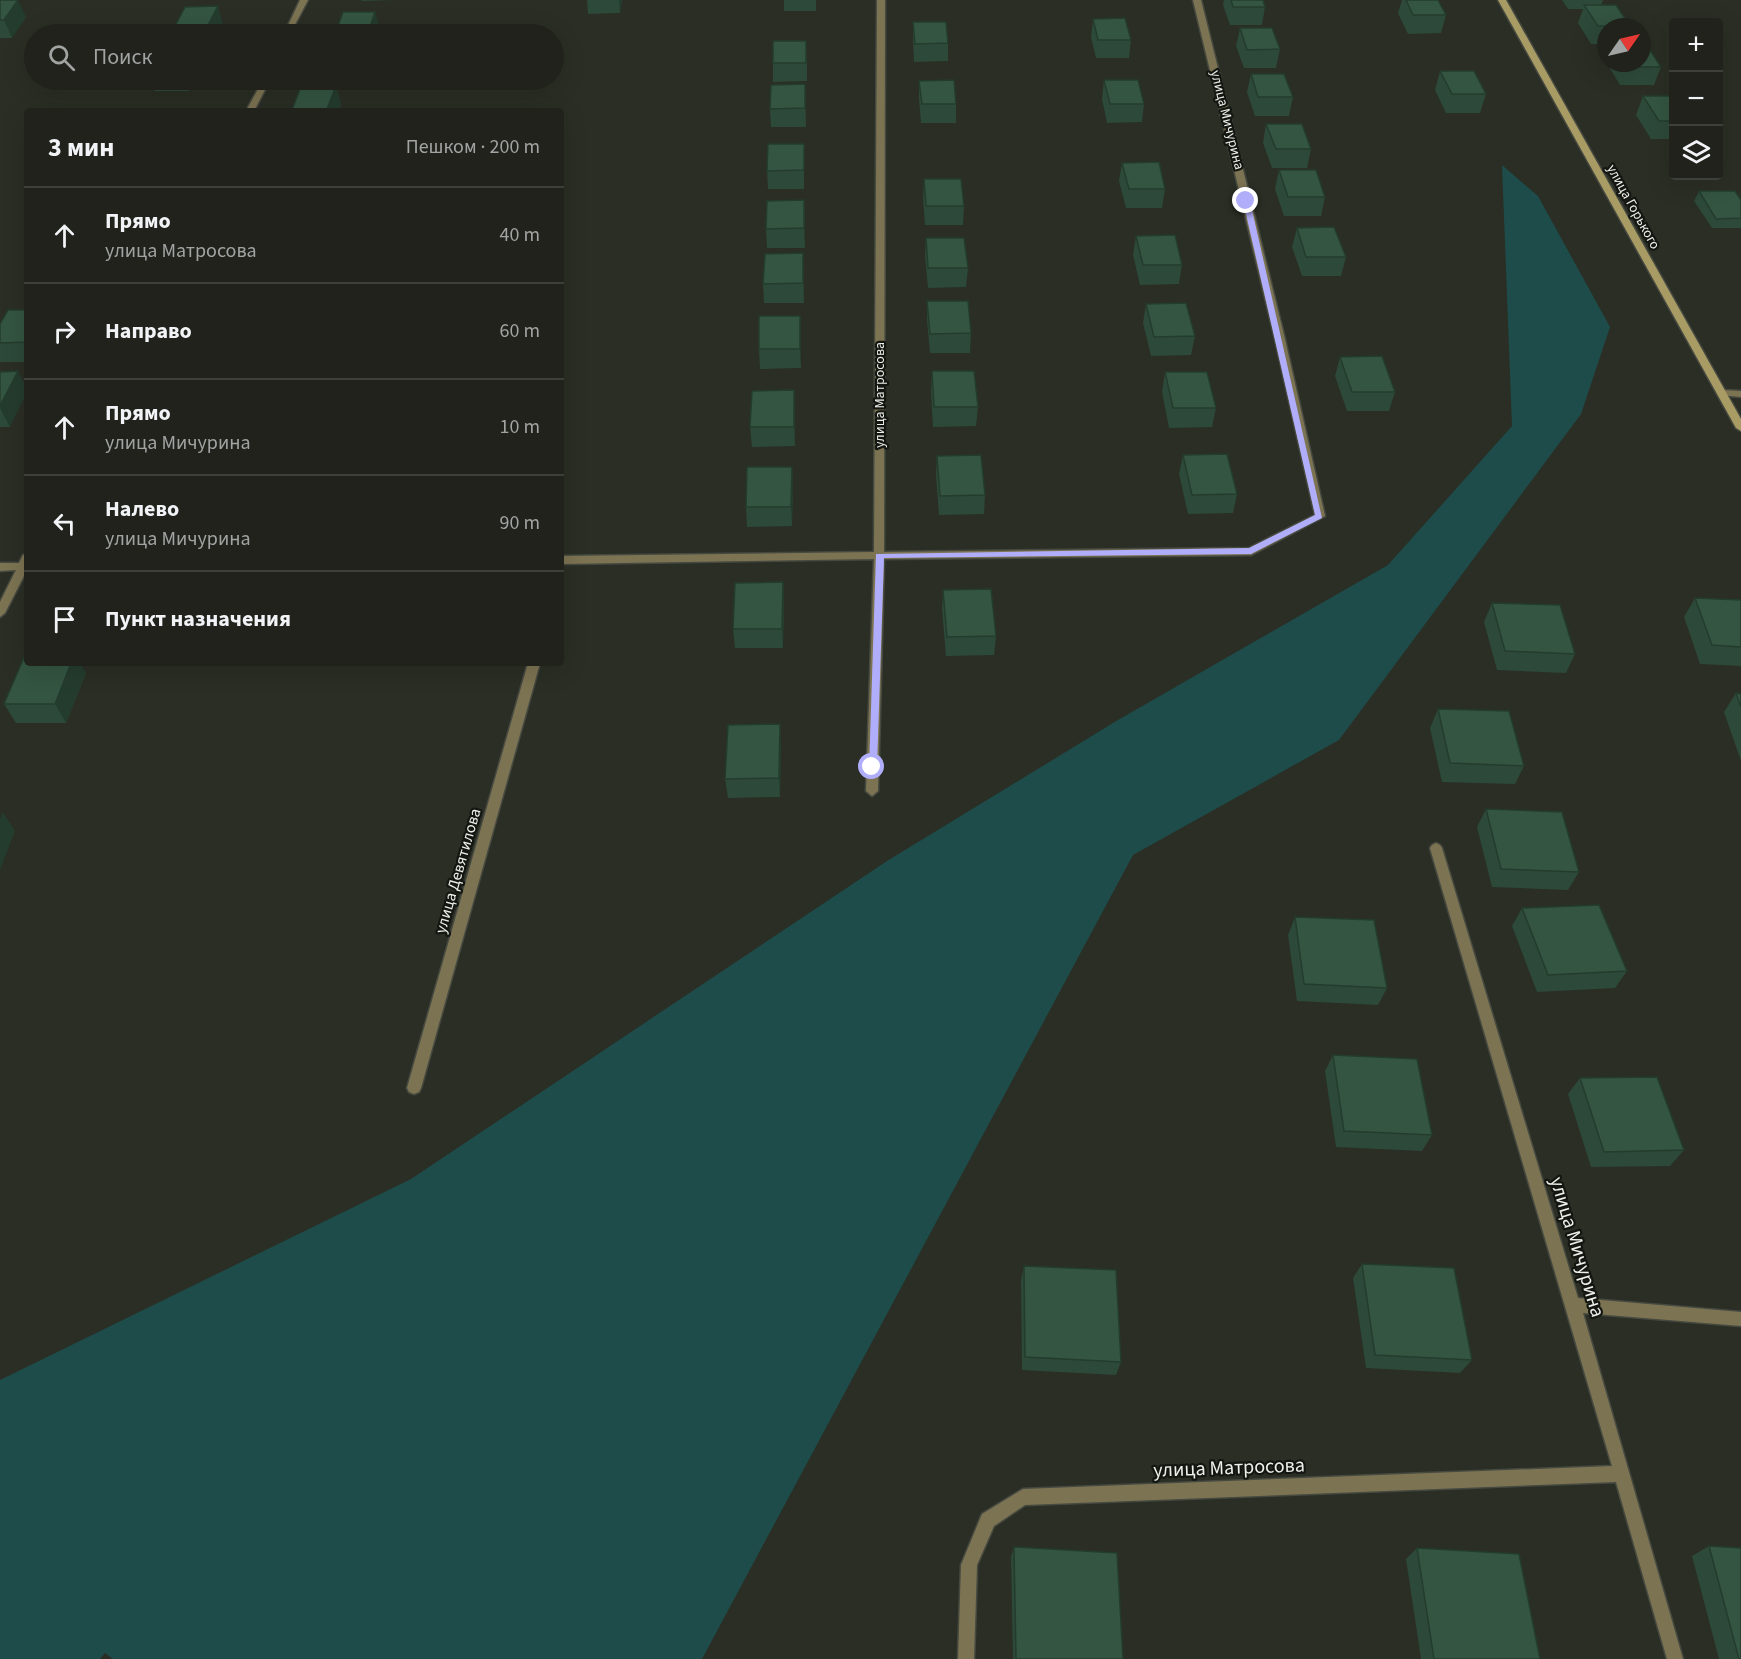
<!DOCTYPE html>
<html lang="ru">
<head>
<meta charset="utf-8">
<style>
  :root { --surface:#20221b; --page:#2d2f28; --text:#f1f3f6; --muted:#a2a4a3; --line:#3d3f3a }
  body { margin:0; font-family:"Source Sans 3",sans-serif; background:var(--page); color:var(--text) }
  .controls { position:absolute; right:18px; top:18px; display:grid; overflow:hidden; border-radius:6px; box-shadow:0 6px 24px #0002 }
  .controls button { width:54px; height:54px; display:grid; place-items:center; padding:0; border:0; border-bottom:2px solid var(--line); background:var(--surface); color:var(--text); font:30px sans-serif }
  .compass { position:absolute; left:1597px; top:18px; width:54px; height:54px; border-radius:50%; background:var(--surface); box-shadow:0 6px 24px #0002; rotate:56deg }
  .stop { position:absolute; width:18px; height:18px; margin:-14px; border:4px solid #b0aefa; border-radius:50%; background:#fff }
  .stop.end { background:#b0aefa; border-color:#fff; box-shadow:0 2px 6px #0008 }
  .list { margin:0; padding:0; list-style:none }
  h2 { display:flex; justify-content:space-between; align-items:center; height:78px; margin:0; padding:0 24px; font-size:26px }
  h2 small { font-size:20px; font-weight:400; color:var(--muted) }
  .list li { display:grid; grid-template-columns:39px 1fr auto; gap:18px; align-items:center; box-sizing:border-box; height:96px; padding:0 24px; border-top:2px solid var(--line) }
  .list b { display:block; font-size:22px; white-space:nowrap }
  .list p { margin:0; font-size:20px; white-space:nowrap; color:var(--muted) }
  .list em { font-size:20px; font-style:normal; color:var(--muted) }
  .icon { flex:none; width:33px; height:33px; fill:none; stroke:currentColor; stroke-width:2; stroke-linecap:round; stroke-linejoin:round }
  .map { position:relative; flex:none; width:1741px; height:1659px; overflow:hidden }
  .search { position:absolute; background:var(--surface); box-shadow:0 6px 24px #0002; left:24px; top:24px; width:540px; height:66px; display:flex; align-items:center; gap:15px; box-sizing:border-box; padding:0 21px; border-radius:33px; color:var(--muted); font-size:22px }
  .panel { position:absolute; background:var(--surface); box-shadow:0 6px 24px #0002; left:24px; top:108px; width:540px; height:558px; border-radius:6px }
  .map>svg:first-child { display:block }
  .water { fill:#1e4c4a }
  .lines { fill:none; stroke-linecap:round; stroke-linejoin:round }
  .service-casing { stroke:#454940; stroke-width:3 }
  .minor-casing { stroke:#454940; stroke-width:3 }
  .secondary-casing { stroke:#454940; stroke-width:3 }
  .service { fill:#7c7352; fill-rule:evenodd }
  .minor { fill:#7c7352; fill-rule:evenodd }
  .secondary { fill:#a99b64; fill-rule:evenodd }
  .wall { fill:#2d4939 }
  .shaded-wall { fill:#243c2e }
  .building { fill:#345542; stroke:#243c2e; stroke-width:1.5 }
  .route { fill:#b0aefa }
  .labels { text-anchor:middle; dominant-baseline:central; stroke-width:4.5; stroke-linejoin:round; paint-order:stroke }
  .far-street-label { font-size:14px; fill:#edf0e9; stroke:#141611 }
  .street-label { font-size:16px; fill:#edf0e9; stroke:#141611 }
  .near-street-label { font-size:20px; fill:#edf0e9; stroke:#141611 }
</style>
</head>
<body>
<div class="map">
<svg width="1741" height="1659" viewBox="0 0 1741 1659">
  <rect width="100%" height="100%" fill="#2a2e24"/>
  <path class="water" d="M1502 165 1538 196 1610 327 1581 414 1339 740 1133 855 702 1659H113L105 1653 100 1659H0V1380L411 1179 887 861 1118 720 1388 565 1512 426Z"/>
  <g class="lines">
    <defs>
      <path id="service" d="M1722 390 1741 391V397L1719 395V391Z"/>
      <path id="minor" d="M300 0H308L290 34H284Z
        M877 0H885L884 552 1249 548 1315 515 1274 335 1193 0H1201L1284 335 1325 516 1251 555 884 559 878 791 872 796 866 791 874 559 561 564V556L874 552Z
        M263 80H270L254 111H246Z
        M27 554V570L5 613 0 617V602L16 570 0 571V563H19L23 555Z
        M528 663H540L421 1088 419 1092 414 1094 409 1092 407 1088Z
        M1436 843 1440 845 1442 848 1578 1298 1741 1312V1326L1583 1313 1683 1659H1667L1616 1482 1025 1505 994 1526 977 1565 974 1659H958L961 1565 982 1514 1023 1489 1612 1466 1430 848 1432 845Z"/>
      <path id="secondary" d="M1498 0H1506L1741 419V431L1736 428Z"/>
    </defs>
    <use href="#service" class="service-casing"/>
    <use href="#minor" class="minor-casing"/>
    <use href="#secondary" class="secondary-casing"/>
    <use href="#service" class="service"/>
    <use href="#minor" class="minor"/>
    <use href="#secondary" class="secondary"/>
  </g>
  <path class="wall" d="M0 0 26 17 12 38H0Z
    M361 0H393L362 1Z
    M587 0H622L620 13 588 14Z
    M784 0H816V11H784Z
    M1224 0H1263L1265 7 1262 25H1230L1223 5Z
    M1402 0H1438L1446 15 1441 33 1408 34 1398 13Z
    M1562 0H1603L1601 5 1630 26V27H1606V44H1591L1578 23 1583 9H1568Z
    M1093 19 1131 40 1129 58H1096L1091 37Z
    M913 22 948 43V61L914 62 913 40Z
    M223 25 219 34H177L174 28Z
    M1240 28 1280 49 1276 68H1244L1236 46Z
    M380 30 378 34H335Z
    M807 59V81L773 82V63Z
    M1606 62 1642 63 1661 67 1654 85H1620Z
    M1440 71 1486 94 1480 113H1446L1435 90Z
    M1251 74 1293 97 1289 116H1255L1247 92Z
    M151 80H194L189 91H155Z
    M1104 80 1144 104 1142 122 1107 123 1102 99Z
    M919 81 956 104V123H921L919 99Z
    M805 84 806 127H771L770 109Z
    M336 86 341 104 339 111H293L292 110Z
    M1643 96H1674V139H1651L1636 115Z
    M1266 124 1311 149 1307 168H1272L1263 143Z
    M804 163V189H768L767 171Z
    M1122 163 1165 189 1162 208H1126L1119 181Z
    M1279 170 1325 197 1321 216H1284L1275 189Z
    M924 179 964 206 963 225H925L923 198Z
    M1699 191 1741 200V228H1712L1694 201Z
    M804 200 805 248H767L766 229Z
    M1297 228 1346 257 1341 276H1302L1292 247Z
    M1136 236 1182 265 1179 284 1140 285 1133 255Z
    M926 238 968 268 966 287 928 288 925 257Z
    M803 253 804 303H764L763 284Z
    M927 301 971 333 970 353H930L927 320Z
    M1146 304 1195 336 1191 355 1151 356 1143 323Z
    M27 310V362H0V324Z
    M800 316 801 368 760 369 759 349Z
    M1340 357 1395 392 1389 411H1347L1335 376Z
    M932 371 978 407 976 426 933 427 931 391Z
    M0 372 10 427H0Z
    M1165 372 1216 408 1212 427 1169 428 1162 392Z
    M795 409V446L752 447 750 427Z
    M1183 455 1237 494 1233 513 1188 514 1179 474Z
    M937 456 985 495 984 514 939 515 936 475Z
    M792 467 793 486 792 526 747 527 746 507Z
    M783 582 784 602 783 648H735L733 629Z
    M943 590 996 636 994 655 946 656 942 609Z
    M1695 598 1741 600V666L1700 664 1684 617Z
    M1492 603 1575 654 1566 673 1497 670 1484 622Z
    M86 673 66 723H16L4 704Z
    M1736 693 1741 694V761L1724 712Z
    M1438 709 1524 766 1515 784 1442 782 1430 728Z
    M781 743 780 797 728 798 725 779Z
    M1486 809 1579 872 1568 890 1492 887 1477 827Z
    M1522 908 1627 971 1615 988 1537 992 1512 926Z
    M1295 917 1387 988 1378 1005 1297 1001 1288 935Z
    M1333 1055 1432 1135 1422 1151 1336 1147 1325 1071Z
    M1580 1078 1684 1150 1670 1166 1591 1167 1568 1094Z
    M1362 1264 1472 1360 1460 1373 1366 1368 1353 1278Z
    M1024 1266 1121 1362 1116 1375 1022 1370 1021 1280Z
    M1709 1546 1741 1659H1719L1692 1556Z
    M1014 1547 1123 1659H1013L1011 1557Z
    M1417 1548 1540 1659H1421L1406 1559Z"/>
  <path class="shaded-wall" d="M18 0 26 17 12 38 4 20Z
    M619 0H622L620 13Z
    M218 6 223 25 219 34H210L207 27Z
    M375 12 380 30 378 34H368V33Z
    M185 80H194L189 91Z
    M336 86 341 104 339 111H328L327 109Z
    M804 200 805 219V248L804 228Z
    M800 316 801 335V368L800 349Z
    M18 371 27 389V392L10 427 0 408V406Z
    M794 390 795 409V446L794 427Z
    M792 467 793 486 792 526 791 507Z
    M783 582 784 602 783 648 782 629Z
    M71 663H80L86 673 66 723 55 704Z
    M780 724 781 743 780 797 779 778Z
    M3 812 15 831 0 870V819Z"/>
  <path class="building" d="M0 0H18L4 20H0Z
    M1231 0H1263L1265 7H1233Z
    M1406 0H1438L1446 15H1413Z
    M1584 5H1616L1630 26H1598Z
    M218 6 207 27 174 28 185 7Z
    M343 12H375L368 33 335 34Z
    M1125 18 1131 40H1098L1093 19Z
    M913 22H946L948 43 915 44Z
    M1240 28H1272L1280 49 1247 50Z
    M773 41H806V63H773Z
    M1642 44H1646L1661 67H1627L1625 63H1642Z
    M1440 71H1474L1486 94H1452Z
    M1251 74H1284L1293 97H1258Z
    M954 80 956 104H922L919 81Z
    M1104 80H1138L1144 104H1110Z
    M805 84V108L770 109 771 85Z
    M301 86H336L327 109 292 110Z
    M1643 96H1674V121H1659Z
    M1266 124H1302L1311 149H1276Z
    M768 144H804V170L767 171Z
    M1159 162 1165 189H1129L1122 163Z
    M1279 170H1316L1325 197H1288Z
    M924 179H961L964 206H926Z
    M1699 191H1735L1741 200V218L1716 219Z
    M804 200V228L766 229 767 201Z
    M1334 227 1346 257H1306L1297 228Z
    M1175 235 1182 265H1143L1136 236Z
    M926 238H964L968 268H928Z
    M803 253V283L763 284 765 254Z
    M927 301H968L971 333 930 334Z
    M1186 303 1195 336 1154 337 1146 304Z
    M8 310H27V342L0 343V324Z
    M759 316H800V349H759Z
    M1382 356 1395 392H1352L1340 357Z
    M18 371 0 406V372Z
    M932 371H974L978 407H934Z
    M1165 372H1207L1216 408H1173Z
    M794 390V427H750L752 391Z
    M1227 454 1237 494 1192 495 1183 455Z
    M981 455 985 495 940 496 937 456Z
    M747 467H792L791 507H746Z
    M783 582 782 629H733L735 583Z
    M991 589 996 636 947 637 943 590Z
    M1695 598 1741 600V647L1712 645Z
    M1492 603 1560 605 1575 654 1505 651Z
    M25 655H27V663H71L55 704H4Z
    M1736 693 1741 694V707Z
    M1438 709 1509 711 1524 766 1450 763Z
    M780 724 779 778 725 779 728 725Z
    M1486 809 1562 812 1579 872 1501 869Z
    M1599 905 1627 971 1548 975 1522 908Z
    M1295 917 1374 920 1387 988 1304 984Z
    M1333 1055 1417 1059 1432 1135 1344 1131Z
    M1657 1077 1684 1150 1604 1152 1580 1078Z
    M1362 1264 1454 1268 1472 1360 1375 1355Z
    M1024 1266 1116 1270 1121 1362 1025 1357Z
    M1709 1546 1741 1548V1659H1739Z
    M1014 1547 1117 1553 1123 1659H1016Z
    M1417 1548 1519 1554 1540 1659H1434Z"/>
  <path class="route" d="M1246 199 1250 201 1322 518 1251 554 884 558 877 767 869 770 876 554 1249 548 1315 515 1243 201Z"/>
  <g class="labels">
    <g class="far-street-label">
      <text transform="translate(1227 120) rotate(76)">улица Мичурина</text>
      <text transform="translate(1633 207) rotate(61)">улица Горького</text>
      <text transform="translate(880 395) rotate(-90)">улица Матросова</text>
    </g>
    <g class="street-label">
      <text transform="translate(458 871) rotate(-74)">улица Девятилова</text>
    </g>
    <g class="near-street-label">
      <text transform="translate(1577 1247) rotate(73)">улица Мичурина</text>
      <text transform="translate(1229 1468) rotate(-2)">улица Матросова</text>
    </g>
  </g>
</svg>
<div class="controls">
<button>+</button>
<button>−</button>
<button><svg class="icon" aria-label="layers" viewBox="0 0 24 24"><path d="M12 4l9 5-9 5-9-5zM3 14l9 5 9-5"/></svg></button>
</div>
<svg class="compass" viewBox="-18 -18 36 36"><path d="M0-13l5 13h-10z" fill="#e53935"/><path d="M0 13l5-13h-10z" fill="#a2a4a3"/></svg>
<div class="stop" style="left:872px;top:767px"></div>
<div class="stop end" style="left:1246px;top:201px"></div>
<div class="search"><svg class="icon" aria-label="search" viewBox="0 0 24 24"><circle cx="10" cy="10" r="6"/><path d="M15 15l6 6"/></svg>Поиск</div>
<section class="panel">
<h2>3 мин<small>Пешком · 200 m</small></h2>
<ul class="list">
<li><svg class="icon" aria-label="ahead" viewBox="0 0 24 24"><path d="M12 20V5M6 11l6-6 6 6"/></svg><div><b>Прямо</b><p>улица Матросова</p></div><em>40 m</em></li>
<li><svg class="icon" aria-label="right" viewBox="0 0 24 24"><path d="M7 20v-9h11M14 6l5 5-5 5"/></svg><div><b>Направо</b></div><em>60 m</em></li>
<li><svg class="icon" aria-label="ahead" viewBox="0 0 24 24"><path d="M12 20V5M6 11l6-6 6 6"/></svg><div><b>Прямо</b><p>улица Мичурина</p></div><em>10 m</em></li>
<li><svg class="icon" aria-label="left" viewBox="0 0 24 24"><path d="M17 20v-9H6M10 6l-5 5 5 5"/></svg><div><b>Налево</b><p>улица Мичурина</p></div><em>90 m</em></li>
<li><svg class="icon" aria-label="arrive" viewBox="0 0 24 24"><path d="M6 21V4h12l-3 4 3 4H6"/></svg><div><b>Пункт назначения</b></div></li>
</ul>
</section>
</div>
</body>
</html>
